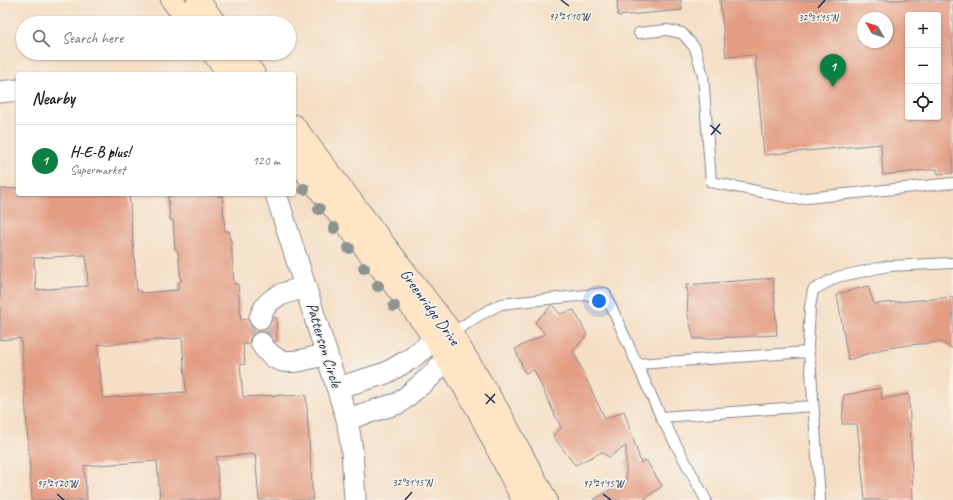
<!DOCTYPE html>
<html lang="en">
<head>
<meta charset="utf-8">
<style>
  :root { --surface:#fff; --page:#f6f6f6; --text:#202124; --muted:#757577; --line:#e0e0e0; --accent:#0b8043 }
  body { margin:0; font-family:Caveat,sans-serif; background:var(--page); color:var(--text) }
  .controls { position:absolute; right:12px; top:12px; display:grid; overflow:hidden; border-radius:4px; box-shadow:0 1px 3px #0004 }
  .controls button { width:36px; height:36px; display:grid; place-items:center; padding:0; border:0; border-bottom:1px solid var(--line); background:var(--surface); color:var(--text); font:20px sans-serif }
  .compass { position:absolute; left:857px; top:12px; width:36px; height:36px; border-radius:50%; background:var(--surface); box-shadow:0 1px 3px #0004; rotate:310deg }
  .you { position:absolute; left:599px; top:301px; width:14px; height:14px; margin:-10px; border:3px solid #fff; border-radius:50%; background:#1a73e8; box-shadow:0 0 0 6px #1a73e833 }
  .badge { display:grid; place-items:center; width:26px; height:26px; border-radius:50%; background:var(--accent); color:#fff; font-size:13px; font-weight:700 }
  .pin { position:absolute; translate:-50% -33px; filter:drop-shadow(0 1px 2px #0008) }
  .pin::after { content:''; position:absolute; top:21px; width:14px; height:12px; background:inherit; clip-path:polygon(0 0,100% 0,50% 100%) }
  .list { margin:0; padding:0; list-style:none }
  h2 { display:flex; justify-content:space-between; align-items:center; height:52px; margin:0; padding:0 16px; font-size:17px }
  h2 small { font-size:13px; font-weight:400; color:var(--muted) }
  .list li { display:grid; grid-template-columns:26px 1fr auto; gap:12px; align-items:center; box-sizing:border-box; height:72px; padding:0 16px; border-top:1px solid var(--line) }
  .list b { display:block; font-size:15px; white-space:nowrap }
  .list p { margin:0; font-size:13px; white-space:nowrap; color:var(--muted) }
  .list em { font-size:13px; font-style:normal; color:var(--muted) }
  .icon { flex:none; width:22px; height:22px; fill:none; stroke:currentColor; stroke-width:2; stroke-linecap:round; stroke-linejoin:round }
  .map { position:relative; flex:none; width:953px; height:500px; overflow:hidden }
  .search { position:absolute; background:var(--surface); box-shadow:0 1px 3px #0004; left:16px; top:16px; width:280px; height:44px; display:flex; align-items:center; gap:10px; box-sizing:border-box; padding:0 14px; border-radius:22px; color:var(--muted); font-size:15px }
  .panel { position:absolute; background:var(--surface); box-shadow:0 1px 3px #0004; left:16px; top:72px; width:280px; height:124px; border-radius:4px }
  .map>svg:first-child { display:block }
  .building { fill:#e39d84; fill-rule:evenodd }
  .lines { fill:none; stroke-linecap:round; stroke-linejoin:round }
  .street-tunnel { stroke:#c9bbb0; stroke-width:21; stroke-dasharray:21 10; stroke-linecap:butt }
  .lane-casing { stroke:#888691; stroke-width:12 }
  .street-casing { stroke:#888691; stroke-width:23 }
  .secondary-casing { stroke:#888691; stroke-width:24 }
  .lane { stroke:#fff; stroke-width:10 }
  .street { stroke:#fff; stroke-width:21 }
  .secondary { stroke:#fee5c5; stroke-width:22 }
  .tree { fill:#8c9492 }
  .ticks { fill:none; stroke:#1b2f5e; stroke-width:1.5 }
  .labels { text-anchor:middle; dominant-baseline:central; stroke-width:3.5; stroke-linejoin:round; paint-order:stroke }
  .street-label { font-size:16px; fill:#1b2f5e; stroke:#f7f3e8 }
  .ticks-label { font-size:10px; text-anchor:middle; fill:#1b2f5e; stroke:#f7f3e8; stroke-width:3.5; stroke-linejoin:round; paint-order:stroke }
</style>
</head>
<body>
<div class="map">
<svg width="953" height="500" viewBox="0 0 953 500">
  <rect width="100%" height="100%" fill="#f7f3e8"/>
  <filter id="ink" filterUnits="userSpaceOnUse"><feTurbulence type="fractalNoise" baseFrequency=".025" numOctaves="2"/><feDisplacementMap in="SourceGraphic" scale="8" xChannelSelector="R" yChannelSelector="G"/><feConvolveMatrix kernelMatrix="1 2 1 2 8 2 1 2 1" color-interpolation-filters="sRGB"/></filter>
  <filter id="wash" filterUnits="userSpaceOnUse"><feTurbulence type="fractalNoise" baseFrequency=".012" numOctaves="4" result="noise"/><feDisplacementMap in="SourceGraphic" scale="16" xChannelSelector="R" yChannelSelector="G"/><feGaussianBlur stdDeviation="0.9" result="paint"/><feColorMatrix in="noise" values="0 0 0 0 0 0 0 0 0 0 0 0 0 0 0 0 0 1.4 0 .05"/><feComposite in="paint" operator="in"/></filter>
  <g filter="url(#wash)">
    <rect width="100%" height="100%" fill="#f5dec4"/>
    <g id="blocks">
      <path class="building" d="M617 0H681L682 10 618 16Z
        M720 0H953V173L938 174 937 169 883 175 881 144 764 155 755 55 726 57ZM908 15H938V117H908ZM863 18H887V42H863Z
        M18 188V194H129L137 291H141V293L178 290V283L181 282 178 251 175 249 173 220H170L168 195 169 194H218V196H222L225 231H229L230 240H231L234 284H238L241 320 248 319 251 326 256 329 261 330 268 327 273 318 276 317 277 341 275 342 266 332 260 331 253 334 250 338 249 344H243L245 364 240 365 243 397 285 395V396L306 395 313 500H259L255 454 216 457 220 500H160L157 461 84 466 87 500H32L21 338 0 340V189ZM86 255 88 286 36 290 34 258ZM182 338 186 392 102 398 98 345Z
        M773 278 777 335 694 339 687 312 688 296 686 285Z
        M868 286 874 304 953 297V349L942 342 908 345 883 349 848 360 837 294Z
        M552 305 560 314 574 310 587 335 573 351 605 419 624 411 641 463 646 460 662 486 643 500H593L626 480V446L609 457 602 452 575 465 553 436 561 428 534 370 525 373 515 349 545 334 535 322Z
        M881 388 882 399 909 394 913 500H865L857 424H842L844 395Z"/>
    </g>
  </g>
  <g filter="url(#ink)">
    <use href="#blocks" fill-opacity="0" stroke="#888691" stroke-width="1"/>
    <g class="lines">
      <path class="street-tunnel" d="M260 318 261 343"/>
      <defs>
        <path id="lane" d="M639 33 667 30 682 33 695 48 703 75 711 182 797 199 953 183
          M451 334 478 316 501 304 605 293 661 417 706 500
          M638 364 808 352
          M661 417 813 406
          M820 500 811 371 808 347 810 307 813 290 837 277 888 266 953 263"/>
        <path id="street" d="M0 92 18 90
          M276 194 347 419 352 450 355 500
          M260 318C267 295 285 293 306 287
          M261 343C279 372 299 360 327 354
          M337 388 386 373 412 358 435 339
          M347 419 399 403 430 377 446 359"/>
        <path id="secondary" d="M172 0 190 23
          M198 0 215 23
          M213 53 229 74
          M238 53 254 74
          M294 126 448 328 499 412 546 500
          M294 157 410 305 435 339 477 408 523 500"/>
      </defs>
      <use href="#lane" class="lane-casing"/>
      <use href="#street" class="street-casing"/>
      <use href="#secondary" class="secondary-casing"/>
      <use href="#lane" class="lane"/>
      <use href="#street" class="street"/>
      <use href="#secondary" class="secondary"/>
    </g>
    <g class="tree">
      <circle cx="304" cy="189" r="6"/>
      <circle cx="319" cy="209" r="6"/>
      <circle cx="334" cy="228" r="6"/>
      <circle cx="349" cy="248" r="6"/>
      <circle cx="364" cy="268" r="6"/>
      <circle cx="378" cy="286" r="6"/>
      <circle cx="394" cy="306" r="6"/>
    </g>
  </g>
  <path class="ticks" d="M561 0 569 6M818 8 825 0M710 125 721 134M711 135 720 124M485 394 495 403M486 404 495 394M57 494 64 500M603 494 611 500M405 500 412 492"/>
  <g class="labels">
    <g class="street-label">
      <text transform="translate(430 307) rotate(54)">Greenridge Drive</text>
      <text transform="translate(324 345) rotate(73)">Patterson Circle</text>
    </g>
  </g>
  <g class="ticks-label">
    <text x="569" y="20">97°21'10"W</text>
    <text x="818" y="21">32°31'15"N</text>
    <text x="412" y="486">32°31'15"N</text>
    <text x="603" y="487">97°21'15"W</text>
    <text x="57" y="487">97°21'20"W</text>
  </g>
</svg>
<div class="controls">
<button>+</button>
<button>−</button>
<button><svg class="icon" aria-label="locate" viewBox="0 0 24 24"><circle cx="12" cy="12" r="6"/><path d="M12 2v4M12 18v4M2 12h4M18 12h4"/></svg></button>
</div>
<svg class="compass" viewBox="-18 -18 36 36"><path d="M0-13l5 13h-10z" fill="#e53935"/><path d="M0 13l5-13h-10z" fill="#757577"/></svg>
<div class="you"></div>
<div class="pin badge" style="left:833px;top:87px">1</div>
<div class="search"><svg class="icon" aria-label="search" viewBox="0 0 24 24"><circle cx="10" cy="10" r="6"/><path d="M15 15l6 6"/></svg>Search here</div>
<section class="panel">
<h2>Nearby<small></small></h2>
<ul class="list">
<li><span class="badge">1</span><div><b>H-E-B plus!</b><p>Supermarket</p></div><em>120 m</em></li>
</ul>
</section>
</div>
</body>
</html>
